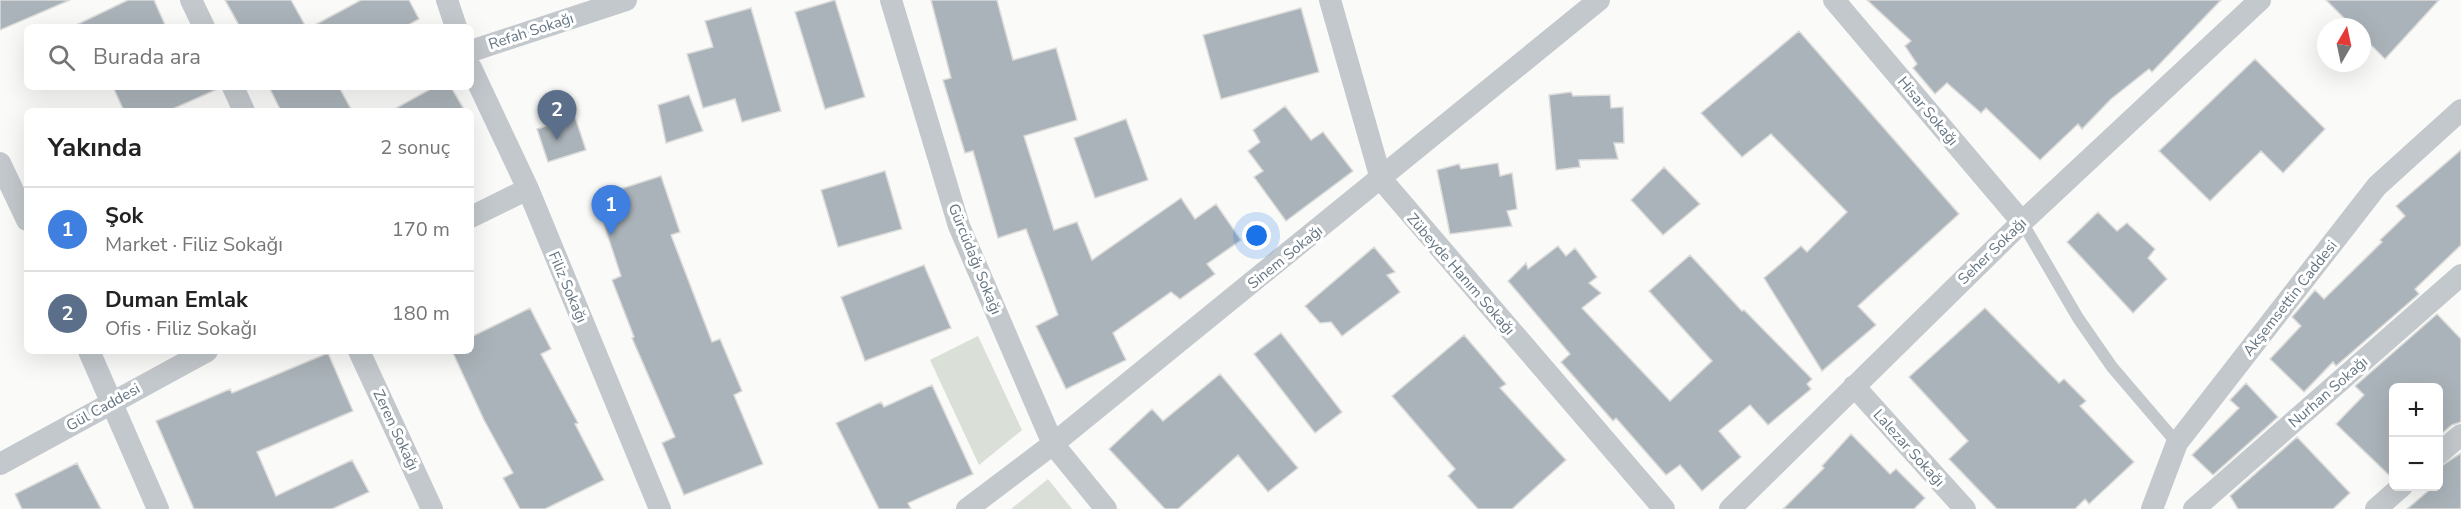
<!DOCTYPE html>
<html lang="tr">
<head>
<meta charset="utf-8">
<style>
  :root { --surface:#fff; --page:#f6f6f6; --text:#222; --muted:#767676; --line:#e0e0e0; --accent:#2563eb }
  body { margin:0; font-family:"Nunito Sans",sans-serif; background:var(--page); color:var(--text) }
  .controls { position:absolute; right:18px; bottom:18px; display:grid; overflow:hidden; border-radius:9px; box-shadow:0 6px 24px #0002 }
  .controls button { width:54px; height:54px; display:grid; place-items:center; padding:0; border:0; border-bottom:2px solid var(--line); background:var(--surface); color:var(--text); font:30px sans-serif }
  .compass { position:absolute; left:2317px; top:18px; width:54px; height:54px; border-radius:50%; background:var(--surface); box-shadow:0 6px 24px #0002; rotate:9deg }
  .you { position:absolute; left:1257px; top:236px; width:21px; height:21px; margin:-15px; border:4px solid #fff; border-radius:50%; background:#1a73e8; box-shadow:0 0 0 9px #1a73e833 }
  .badge { display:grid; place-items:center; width:39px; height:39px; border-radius:50%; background:var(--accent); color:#fff; font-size:20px; font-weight:700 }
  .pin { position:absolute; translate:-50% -50px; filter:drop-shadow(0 2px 3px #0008) }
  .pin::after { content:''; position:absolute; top:32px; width:21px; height:18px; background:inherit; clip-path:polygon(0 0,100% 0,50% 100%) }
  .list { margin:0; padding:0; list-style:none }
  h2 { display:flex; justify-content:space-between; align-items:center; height:78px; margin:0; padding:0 24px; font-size:26px }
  h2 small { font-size:20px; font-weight:400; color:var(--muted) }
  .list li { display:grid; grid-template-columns:39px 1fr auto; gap:18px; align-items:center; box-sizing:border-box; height:84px; padding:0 24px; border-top:2px solid var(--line) }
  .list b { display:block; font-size:22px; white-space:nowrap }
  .list p { margin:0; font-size:20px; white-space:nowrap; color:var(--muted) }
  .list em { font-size:20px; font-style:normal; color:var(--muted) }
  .icon { flex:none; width:33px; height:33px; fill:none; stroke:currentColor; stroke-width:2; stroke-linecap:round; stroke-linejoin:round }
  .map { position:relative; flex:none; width:2461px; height:509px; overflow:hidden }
  .search { position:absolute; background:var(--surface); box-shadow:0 6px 24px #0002; left:24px; top:24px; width:450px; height:66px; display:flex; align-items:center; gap:15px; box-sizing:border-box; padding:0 21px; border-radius:9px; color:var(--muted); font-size:22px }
  .panel { position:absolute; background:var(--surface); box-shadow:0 6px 24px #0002; left:24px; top:108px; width:450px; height:246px; border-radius:9px }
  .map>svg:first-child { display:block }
  .green { fill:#dadfd7 }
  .building { fill:#aab3b9; stroke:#dcdcda; stroke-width:1.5 }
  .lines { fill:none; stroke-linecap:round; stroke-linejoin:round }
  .service { stroke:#c3c8cc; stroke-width:12 }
  .minor { stroke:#c3c8cc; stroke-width:22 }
  .labels { text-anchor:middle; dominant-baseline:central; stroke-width:6; stroke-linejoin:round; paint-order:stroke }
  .street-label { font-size:15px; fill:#657683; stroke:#fff }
</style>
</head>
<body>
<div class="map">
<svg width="2461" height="509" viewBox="0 0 2461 509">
  <rect width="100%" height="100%" fill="#fafaf8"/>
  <path class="green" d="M978 336 1022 430 979 465 930 360Z
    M1048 479 1072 509H1011Z"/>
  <path class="building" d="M0 0H70L0 30Z
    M128 0H154L166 27H72Z
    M225 0H291L306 27H240Z
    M361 0H409L419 19 405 27H311Z
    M835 0 865 97 825 109 795 12Z
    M931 0H997L1013 60 1056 48 1077 120 1024 136 1054 230 1077 222 1092 260 1181 198 1195 219 1216 204 1241 240 1207 264 1215 274 1180 299 1171 292 1113 333 1126 360 1066 389 1036 326 1058 315 1026 229 998 238 973 151 965 153 943 80 951 78Z
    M1867 0H2221L2152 72 2149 69 2111 99 2082 129 2078 124 2040 160 1986 108 1981 113 1947 83 1935 94 1913 68 1917 64 1905 46 1911 41Z
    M2326 0H2439L2385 59 2362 36V27H2353Z
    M751 8 781 111 742 122 735 99 703 108 687 54 713 47 705 21Z
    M1301 8 1319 72 1221 99 1203 35Z
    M1799 31 1959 214 1858 306 1876 325 1822 371 1764 278 1801 246 1807 252 1847 212 1771 134 1742 157 1701 113Z
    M2255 59 2325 129 2283 173 2261 151 2210 201 2159 151Z
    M113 87H220V88L168 111H124Z
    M269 87H339L352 111H281Z
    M434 87H451L465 111H391Z
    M1571 92 1573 96 1610 95 1611 108 1623 107 1624 143H1614L1618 159 1579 160 1580 167 1556 170 1549 95Z
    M689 95 703 131 666 143 658 105Z
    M1285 106 1311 140 1323 132 1353 171 1286 221 1254 177 1263 171 1248 151 1260 142 1253 130Z
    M575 117 586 150 548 162 537 129Z
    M1126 119 1148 180 1095 198 1074 138Z
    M2461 150V245L2415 289 2419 294 2336 366 2333 362 2304 392 2270 359 2301 326 2292 317 2315 290 2324 299 2382 242 2380 240 2405 216 2396 206Z
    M1498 163 1500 176 1512 173 1517 209 1507 211 1512 226 1450 234 1437 170 1459 164 1461 169Z
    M1664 167 1700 204 1663 235 1631 200Z
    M885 171 902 229 838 247 821 190Z
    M661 176 680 232 671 235 712 342 720 339 742 391 734 395 763 464 684 495 662 443 675 437 632 338 634 337 612 280 621 276 595 197Z
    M2098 212 2117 231 2127 223 2155 249 2148 258 2167 279 2133 313 2067 242Z
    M1558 246 1566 256 1575 248 1597 277 1589 283 1601 293 1582 308 1670 401 1712 361 1649 291 1690 255 1742 311 1744 310 1812 379 1807 384 1811 389 1768 425 1750 405 1719 431 1741 457 1702 491 1680 465 1666 475 1616 418 1613 421 1561 362 1570 354 1508 281 1526 263 1528 269Z
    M1374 247 1395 272 1387 275 1400 292 1342 336 1331 322 1320 323 1305 306Z
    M924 265 951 328 865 361 841 297Z
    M530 308 551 349 541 354 578 423 575 424 604 480 545 509H520L503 478 513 473 484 420 452 351H471V337Z
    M1985 308 2059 383 2064 379 2086 401 2080 406 2134 462 2089 504 2085 499 2075 509H1997L1949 459 1968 441 1909 377Z
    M2437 314 2461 339V422L2452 425 2439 436V387H2394L2391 477 2336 424 2364 395 2355 386Z
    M1281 333 1342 412 1315 433 1254 354Z
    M1464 335 1506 384 1500 388 1566 460 1512 509H1478L1448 476 1455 469 1392 396Z
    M328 353 353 411 257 452 276 496 352 460 369 492 332 509H194L156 421 230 389 232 393Z
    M1220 374 1298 468 1268 492 1238 455 1178 509H1165L1109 449 1152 409 1163 421Z
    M2246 383 2278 417 2213 475 2192 455 2239 408 2230 400Z
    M932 385 973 474 908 503 911 509H879L836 423 881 402 884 407Z
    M1851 434 1890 474 1896 469 1925 498 1914 509H1783L1824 468 1822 466Z
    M2297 437 2350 493 2333 509H2238L2230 496Z
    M2461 453V509H2407L2434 486H2439V467Z
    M77 463 101 509H22L15 494Z"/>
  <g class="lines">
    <path class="service" d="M2022 222 2078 318 2112 367 2177 443"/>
    <path class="minor" d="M191 0 204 27
      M447 0 456 27
      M891 0 959 226 1053 444 1106 509
      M1330 0 1381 179 1664 509
      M1834 0 2022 222
      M471 51 626 0
      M471 68 528 189 660 509
      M233 87 244 111
      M0 163 27 220
      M471 217 528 189
      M89 351 158 509
      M359 351 432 509
      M1854 386 1965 509
      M2438 454 2461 435
      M0 464 207 351
      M967 509 1053 444 1599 0
      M1730 509 2022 222 2260 0
      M2152 509 2177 443 2377 186 2461 110
      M2194 509 2461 275
      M2376 509 2402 486"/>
  </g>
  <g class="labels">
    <g class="street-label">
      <text transform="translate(531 31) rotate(-18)">Refah Sokağı</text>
      <text transform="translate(1928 111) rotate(50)">Hisar Sokağı</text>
      <text transform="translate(1992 251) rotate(-44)">Seher Sokağı</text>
      <text transform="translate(1285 257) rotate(-39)">Sinem Sokağı</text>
      <text transform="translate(975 259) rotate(68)">Gürcüdağı Sokağı</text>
      <text transform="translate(1461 274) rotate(49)">Zübeyde Hanım Sokağı</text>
      <text transform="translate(568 287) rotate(67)">Filiz Sokağı</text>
      <text transform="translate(2290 298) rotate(-52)">Akşemsettin Caddesi</text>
      <text transform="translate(2328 392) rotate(-41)">Nurhan Sokağı</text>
      <text transform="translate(103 407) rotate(-29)">Gül Caddesi</text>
      <text transform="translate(396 430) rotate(65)">Zeren Sokağı</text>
      <text transform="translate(1909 448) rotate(48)">Lalezar Sokağı</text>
    </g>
  </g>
</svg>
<div class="controls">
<button>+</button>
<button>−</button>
</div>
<svg class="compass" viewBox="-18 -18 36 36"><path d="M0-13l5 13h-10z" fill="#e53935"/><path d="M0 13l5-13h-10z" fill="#767676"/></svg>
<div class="you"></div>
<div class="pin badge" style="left:611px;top:235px;background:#3f7fe0">1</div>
<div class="pin badge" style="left:557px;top:140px;background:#5c6f8a">2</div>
<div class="search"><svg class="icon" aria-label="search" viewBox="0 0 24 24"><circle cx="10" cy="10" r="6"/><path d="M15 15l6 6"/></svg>Burada ara</div>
<section class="panel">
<h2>Yakında<small>2 sonuç</small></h2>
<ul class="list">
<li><span class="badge" style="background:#3f7fe0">1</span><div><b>Şok</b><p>Market · Filiz Sokağı</p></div><em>170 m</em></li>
<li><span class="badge" style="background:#5c6f8a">2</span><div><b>Duman Emlak</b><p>Ofis · Filiz Sokağı</p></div><em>180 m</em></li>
</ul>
</section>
</div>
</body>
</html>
